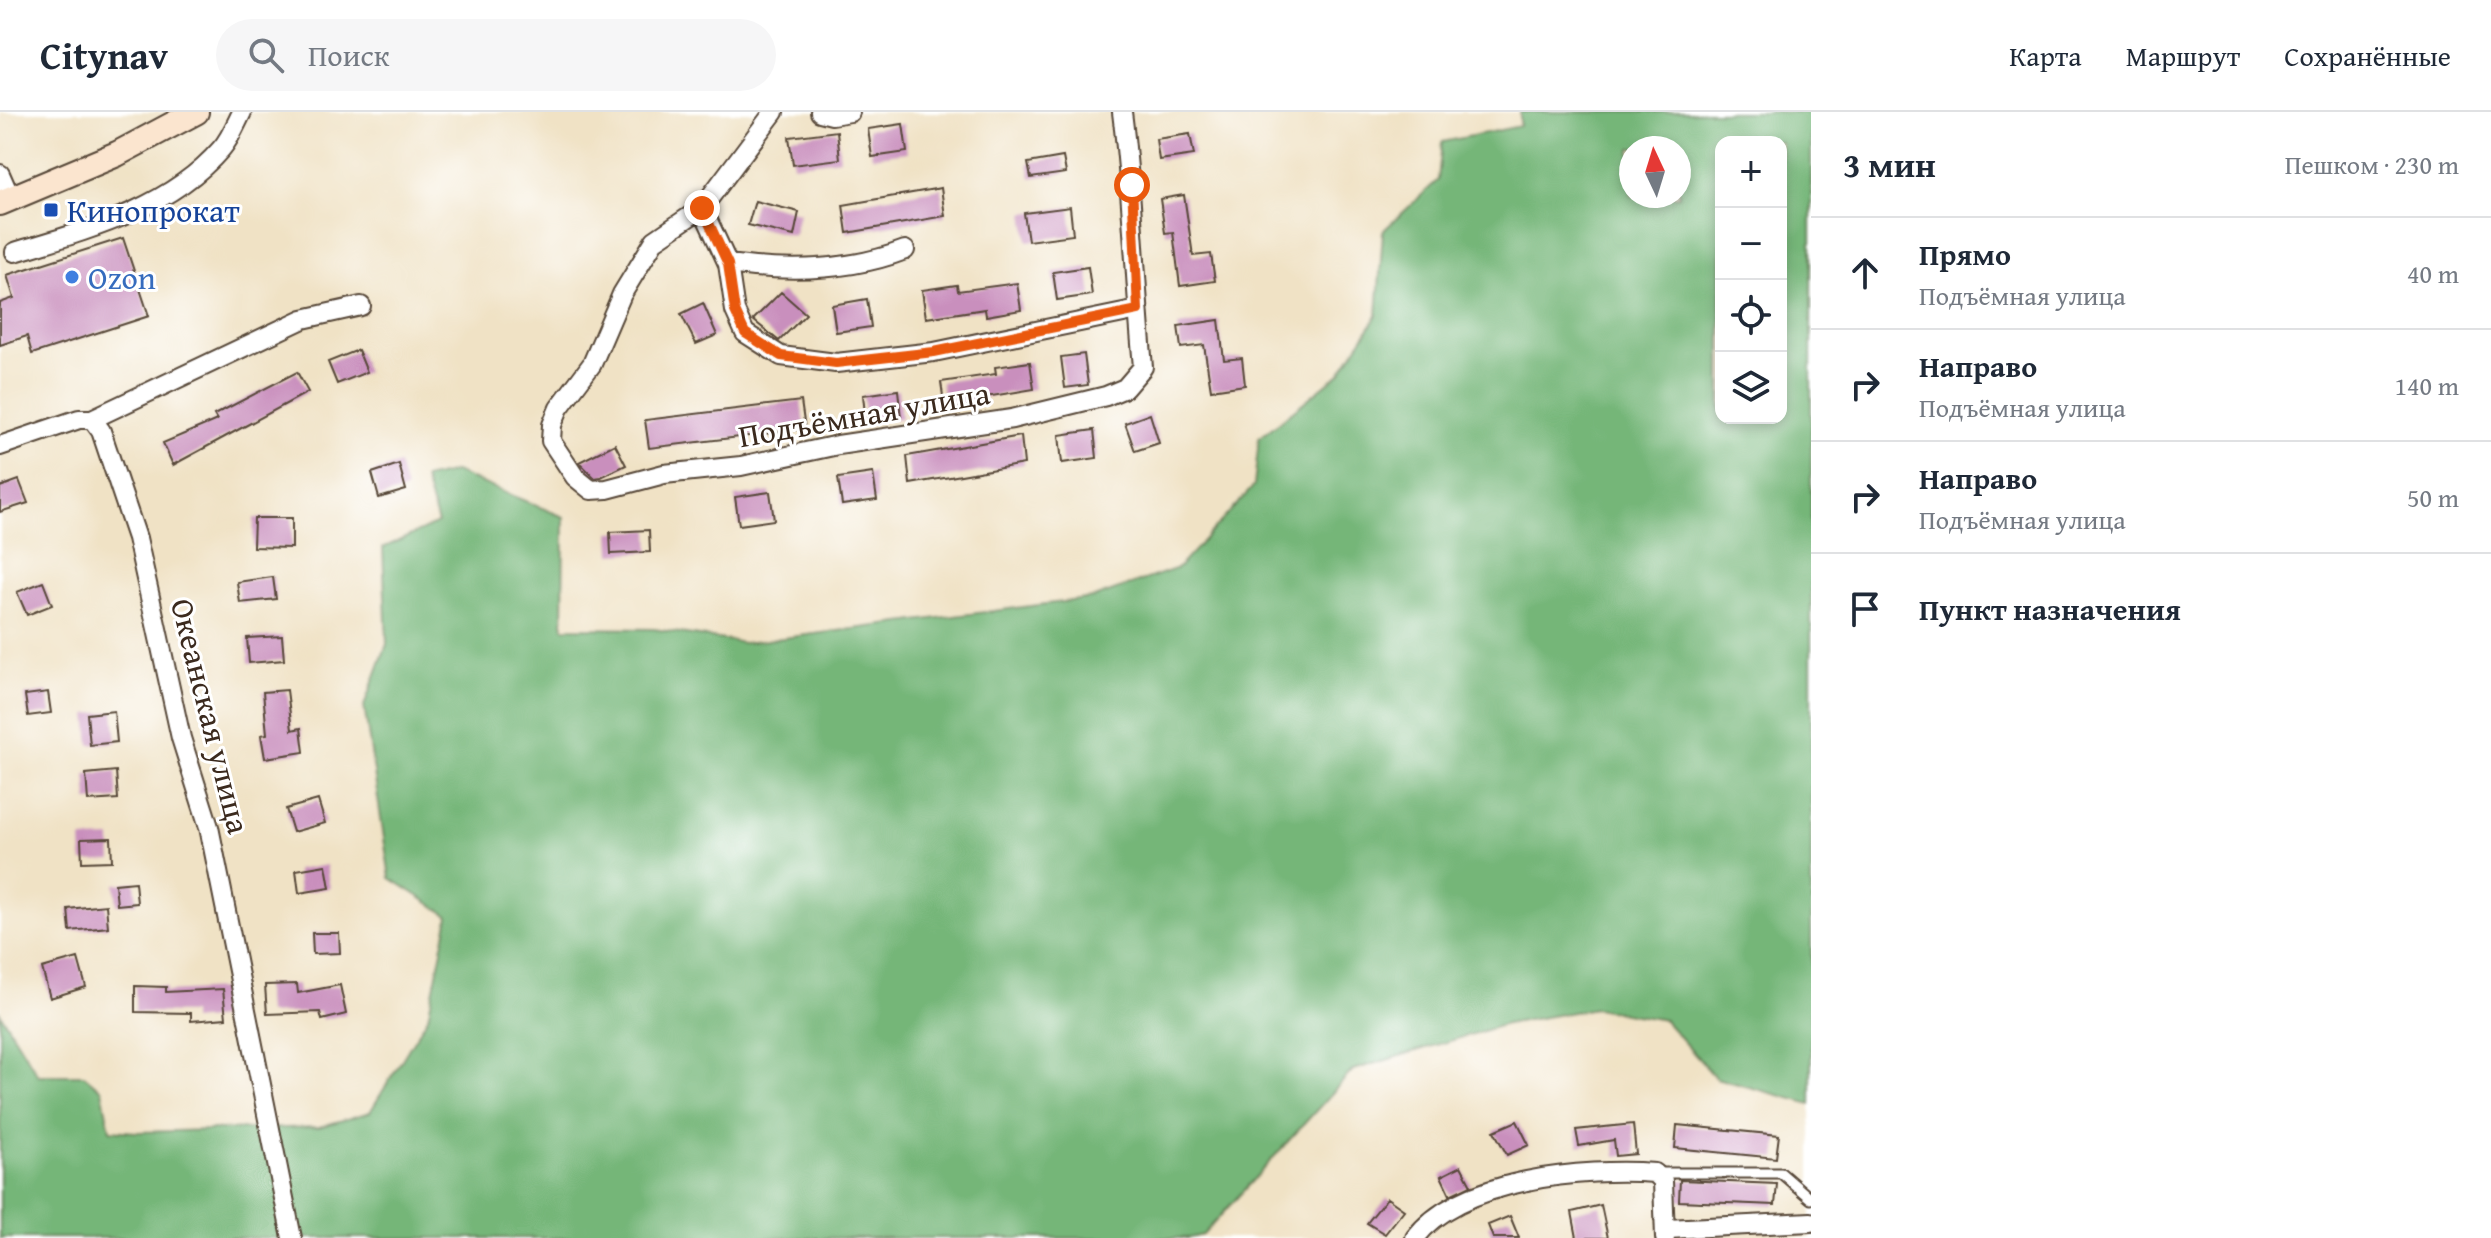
<!DOCTYPE html>
<html lang="ru">
<head>
<meta charset="utf-8">
<style>
  :root { --surface:#fff; --page:#f6f6f7; --text:#1f2937; --muted:#747a83; --line:#e0e1e3 }
  body { margin:0; font-family:"Gentium Book Plus",serif; background:var(--page); color:var(--text) }
  .controls { position:absolute; right:24px; top:24px; display:grid; overflow:hidden; border-radius:16px; box-shadow:0 4px 12px #0003 }
  .controls button { width:72px; height:72px; display:grid; place-items:center; padding:0; border:0; border-bottom:2px solid var(--line); background:var(--surface); color:var(--text); font:40px sans-serif }
  .compass { position:absolute; left:1619px; top:24px; width:72px; height:72px; border-radius:50%; background:var(--surface); box-shadow:0 4px 12px #0003; rotate:356deg }
  .stop { position:absolute; width:24px; height:24px; margin:-18px; border:6px solid #ea580c; border-radius:50%; background:#fff }
  .stop.end { background:#ea580c; border-color:#fff; box-shadow:0 2px 8px #0008 }
  .list { margin:0; padding:0; list-style:none }
  h2 { display:flex; justify-content:space-between; align-items:center; height:104px; margin:0; padding:0 32px; font-size:34px }
  h2 small { font-size:26px; font-weight:400; color:var(--muted) }
  .list li { display:grid; grid-template-columns:52px 1fr auto; gap:24px; align-items:center; box-sizing:border-box; height:112px; padding:0 32px; border-top:2px solid var(--line) }
  .list b { display:block; font-size:30px; white-space:nowrap }
  .list p { margin:0; font-size:26px; white-space:nowrap; color:var(--muted) }
  .list em { font-size:26px; font-style:normal; color:var(--muted) }
  .icon { flex:none; width:44px; height:44px; fill:none; stroke:currentColor; stroke-width:2; stroke-linecap:round; stroke-linejoin:round }
  .map { position:relative; flex:none; width:1811px; height:1126px; overflow:hidden }
  header { display:flex; align-items:center; gap:48px; box-sizing:border-box; height:112px; padding:0 40px; background:var(--surface); border-bottom:2px solid var(--line) }
  header strong { font-size:38px }
  nav { display:flex; gap:44px; margin-inline-start:auto; font-size:28px }
  .search { width:560px; height:72px; background:var(--page); display:flex; align-items:center; gap:20px; box-sizing:border-box; padding:0 28px; border-radius:44px; color:var(--muted); font-size:30px }
  main { display:flex }
  aside { flex:1; background:var(--surface) }
  .map>svg:first-child { display:block }
  .forest { fill:#74b678; stroke:#58704b; stroke-width:2; fill-rule:evenodd }
  .building { fill:#c98fbd }
  .lines { fill:none; stroke-linecap:round; stroke-linejoin:round }
  .service-casing { stroke:#564637; stroke-width:13 }
  .minor-casing { stroke:#564637; stroke-width:22 }
  .secondary-casing { stroke:#564637; stroke-width:28 }
  .service { stroke:#fff; stroke-width:9 }
  .minor { stroke:#fff; stroke-width:18 }
  .secondary { stroke:#fbe5cf; stroke-width:24 }
  .route { stroke:#ea580c; stroke-width:10 }
  .transit-dot { fill:#1a4fb4; stroke:#fff; stroke-width:3 }
  .shop-dot { fill:#3f7fe0; stroke:#fff; stroke-width:3 }
  .labels { text-anchor:middle; dominant-baseline:central; stroke-width:6; stroke-linejoin:round; paint-order:stroke }
  .transit-label { font-size:32px; fill:#164399; stroke:#fff; text-anchor:start }
  .shop-label { font-size:32px; fill:#366cbe; stroke:#fff; text-anchor:start }
  .street-label { font-size:32px; fill:#3b2a1e; stroke:#fff }
</style>
</head>
<body>
<header>
<strong>Citynav</strong>
<div class="search"><svg class="icon" aria-label="search" viewBox="0 0 24 24"><circle cx="10" cy="10" r="6"/><path d="M15 15l6 6"/></svg>Поиск</div>
<nav><a>Карта</a><a>Маршрут</a><a>Сохранённые</a></nav>
</header>
<main>
<div class="map">
<svg width="1811" height="1126" viewBox="0 0 1811 1126">
  <rect width="100%" height="100%" fill="#fff"/>
  <filter id="ink" filterUnits="userSpaceOnUse"><feTurbulence type="fractalNoise" baseFrequency=".0125" numOctaves="2"/><feDisplacementMap in="SourceGraphic" scale="16" xChannelSelector="R" yChannelSelector="G"/><feConvolveMatrix kernelMatrix="1 2 1 2 8 2 1 2 1" color-interpolation-filters="sRGB"/></filter>
  <filter id="wash" filterUnits="userSpaceOnUse"><feTurbulence type="fractalNoise" baseFrequency=".006" numOctaves="4" result="noise"/><feDisplacementMap in="SourceGraphic" scale="32" xChannelSelector="R" yChannelSelector="G"/><feGaussianBlur stdDeviation="1.8" result="paint"/><feColorMatrix in="noise" values="0 0 0 0 0 0 0 0 0 0 0 0 0 0 0 0 0 1.4 0 .05"/><feComposite in="paint" operator="in"/></filter>
  <g filter="url(#wash)">
    <rect width="100%" height="100%" fill="#f0e2c5"/>
    <path class="forest" d="M1520 0H1811V992L1716 966 1664 908 1595 896 1506 912 1353 958 1203 1123 1189 1126H0V901L38 963H84L102 978 110 1018 137 1020 319 1015 370 1000 428 905 449 804 390 766 364 594 387 532 383 436 438 411 424 367 455 360 564 405 563 516 654 517 744 531 1094 486 1178 456 1254 374 1259 326 1340 261 1377 204 1383 119 1438 68 1442 30 1520 14ZM1721 30H1781V306H1721ZM1631 36H1679V84H1631Z"/>
    <g id="blocks">
      <path class="building" d="M903 12 907 40 872 45 868 17Z
        M837 19 840 47 793 53 789 25Z
        M1190 22 1194 43 1159 48 1156 27Z
        M1063 45 1066 61 1031 66 1028 51Z
        M941 76 945 104 847 121 843 93Z
        M1184 83 1193 144 1211 142 1215 169 1180 174 1173 120 1165 121 1160 87Z
        M755 89 799 100 794 124 748 113Z
        M1070 95 1073 123 1028 129 1024 101Z
        M123 126 149 204 32 242 27 224 0 233V191L14 186 7 163Z
        M1088 155 1092 183 1057 188 1053 160Z
        M1017 171 1021 198 986 204 985 197 926 206 922 178 957 173 958 179Z
        M781 180 806 202 779 229 753 208Z
        M867 187 871 215 836 220 832 193Z
        M703 191 717 223 696 232 681 202Z
        M1219 208 1224 248 1242 246 1245 273 1211 278 1204 233 1181 236 1178 214Z
        M358 238 367 260 337 272 328 250Z
        M1084 242 1088 273 1065 276 1061 245Z
        M1030 250 1034 277 979 286 980 293 945 298 941 270 996 262 995 255Z
        M297 260 308 280 173 353 163 331 217 308 214 303Z
        M898 278 901 306 866 311 863 283Z
        M801 289 805 317 649 336 645 308Z
        M1150 302 1159 331 1135 339 1125 311Z
        M1094 318 1097 346 1062 351 1059 323Z
        M1021 324 1024 352 910 372 907 344Z
        M615 332 626 353 601 365 595 366 579 350Z
        M399 352 406 378 379 386 372 361Z
        M873 361 877 388 842 393 838 366Z
        M19 368 28 391 0 400V375Z
        M770 380 774 408 739 413 735 385Z
        M254 406H292V436L253 435Z
        M649 418 650 440 611 442 610 420Z
        M273 465 276 487 240 491 237 470Z
        M43 470 52 493 27 503 17 480Z
        M282 524 284 548 249 551 247 526Z
        M287 578 292 618 301 616 304 640 265 646 261 623 267 622 263 580Z
        M48 580 51 601 28 604 25 583Z
        M114 599 117 630 90 633 87 602Z
        M116 659 118 687 88 689 86 662Z
        M318 688 325 711 293 720 286 697Z
        M111 726 112 749 82 750 81 727Z
        M326 753 330 776 299 781 296 758Z
        M135 770 137 791 117 793 115 772Z
        M106 793 108 815 70 819 68 797Z
        M312 821H339L340 841 313 842Z
        M78 846 86 875 50 886 42 856Z
        M297 872 298 881 340 873 346 902 322 908 320 900 267 902 265 873Z
        M135 874 166 875V880L223 877 226 906 191 909V901L135 900Z
        M1517 1009 1529 1033 1507 1043 1494 1019Z
        M1633 1012 1636 1042 1616 1044 1614 1028 1579 1034 1576 1018Z
        M1677 1013 1779 1023 1776 1046 1675 1036Z
        M1461 1054 1471 1073 1450 1083 1441 1064Z
        M1680 1068 1777 1072 1775 1093 1679 1089Z
        M1387 1086 1404 1098 1385 1122 1367 1111Z
        M1601 1093 1608 1126H1577L1572 1100Z
        M1510 1104 1519 1126H1493L1488 1113Z"/>
    </g>
  </g>
  <g filter="url(#ink)">
    <use href="#blocks" fill-opacity="0" stroke="#564637" stroke-width="2"/>
    <g class="lines">
      <defs>
        <path id="service" d="M1658 1061H1781L1811 1087"/>
        <path id="minor" d="M774 0 702 96 655 128 622 182 592 252 559 296 552 313 551 329 575 365 591 378 607 377 664 362 741 354 838 333 1012 307 1106 284 1125 276 1143 255C1135 170 1133 85 1122 0
          M820 0 832 3 850 0
          M0 62 11 87
          M702 96 728 152 735 199 745 221 781 244 836 251 934 240 1138 198
          M15 140C88 118 169 97 221 37 230 27 236 12 242 0
          M728 152C787 160 848 160 905 138
          M92 307 303 207 361 194
          M0 334 79 307H92L101 319 137 426 181 626 209 715 292 1126
          M1667 1117 1811 1110
          M1415 1126C1461 1066 1585 1056 1655 1061L1663 1069 1665 1126"/>
        <path id="secondary" d="M0 91 117 42 196 0"/>
      </defs>
      <use href="#service" class="service-casing"/>
      <use href="#minor" class="minor-casing"/>
      <use href="#secondary" class="secondary-casing"/>
      <use href="#service" class="service"/>
      <use href="#minor" class="minor"/>
      <use href="#secondary" class="secondary"/>
    </g>
  </g>
  <g class="lines" filter="url(#ink)">
    <path class="route" d="M702 96 728 152 735 199 745 221 781 244 836 251 934 240 1138 198 1132 73"/>
  </g>
  <rect class="transit-dot" x="43" y="90" width="16" height="16" rx="4"/>
  <circle class="shop-dot" cx="72" cy="165" r="8"/>
  <g class="labels">
    <g class="transit-label">
      <text x="67" y="98">Кинопрокат</text>
    </g>
    <g class="shop-label">
      <text x="88" y="165">Ozon</text>
    </g>
    <g class="street-label">
      <text transform="translate(864 302) rotate(-10)">Подъёмная улица</text>
      <text transform="translate(211 604) rotate(76)">Океанская улица</text>
    </g>
  </g>
</svg>
<div class="controls">
<button>+</button>
<button>−</button>
<button><svg class="icon" aria-label="locate" viewBox="0 0 24 24"><circle cx="12" cy="12" r="6"/><path d="M12 2v4M12 18v4M2 12h4M18 12h4"/></svg></button>
<button><svg class="icon" aria-label="layers" viewBox="0 0 24 24"><path d="M12 4l9 5-9 5-9-5zM3 14l9 5 9-5"/></svg></button>
</div>
<svg class="compass" viewBox="-18 -18 36 36"><path d="M0-13l5 13h-10z" fill="#e53935"/><path d="M0 13l5-13h-10z" fill="#747a83"/></svg>
<div class="stop" style="left:1132px;top:73px"></div>
<div class="stop end" style="left:702px;top:96px"></div>
</div>
<aside>
<h2>3 мин<small>Пешком · 230 m</small></h2>
<ul class="list">
<li><svg class="icon" aria-label="ahead" viewBox="0 0 24 24"><path d="M12 20V5M6 11l6-6 6 6"/></svg><div><b>Прямо</b><p>Подъёмная улица</p></div><em>40 m</em></li>
<li><svg class="icon" aria-label="right" viewBox="0 0 24 24"><path d="M7 20v-9h11M14 6l5 5-5 5"/></svg><div><b>Направо</b><p>Подъёмная улица</p></div><em>140 m</em></li>
<li><svg class="icon" aria-label="right" viewBox="0 0 24 24"><path d="M7 20v-9h11M14 6l5 5-5 5"/></svg><div><b>Направо</b><p>Подъёмная улица</p></div><em>50 m</em></li>
<li><svg class="icon" aria-label="arrive" viewBox="0 0 24 24"><path d="M6 21V4h12l-3 4 3 4H6"/></svg><div><b>Пункт назначения</b></div></li>
</ul>
</aside>
</main>
</body>
</html>
